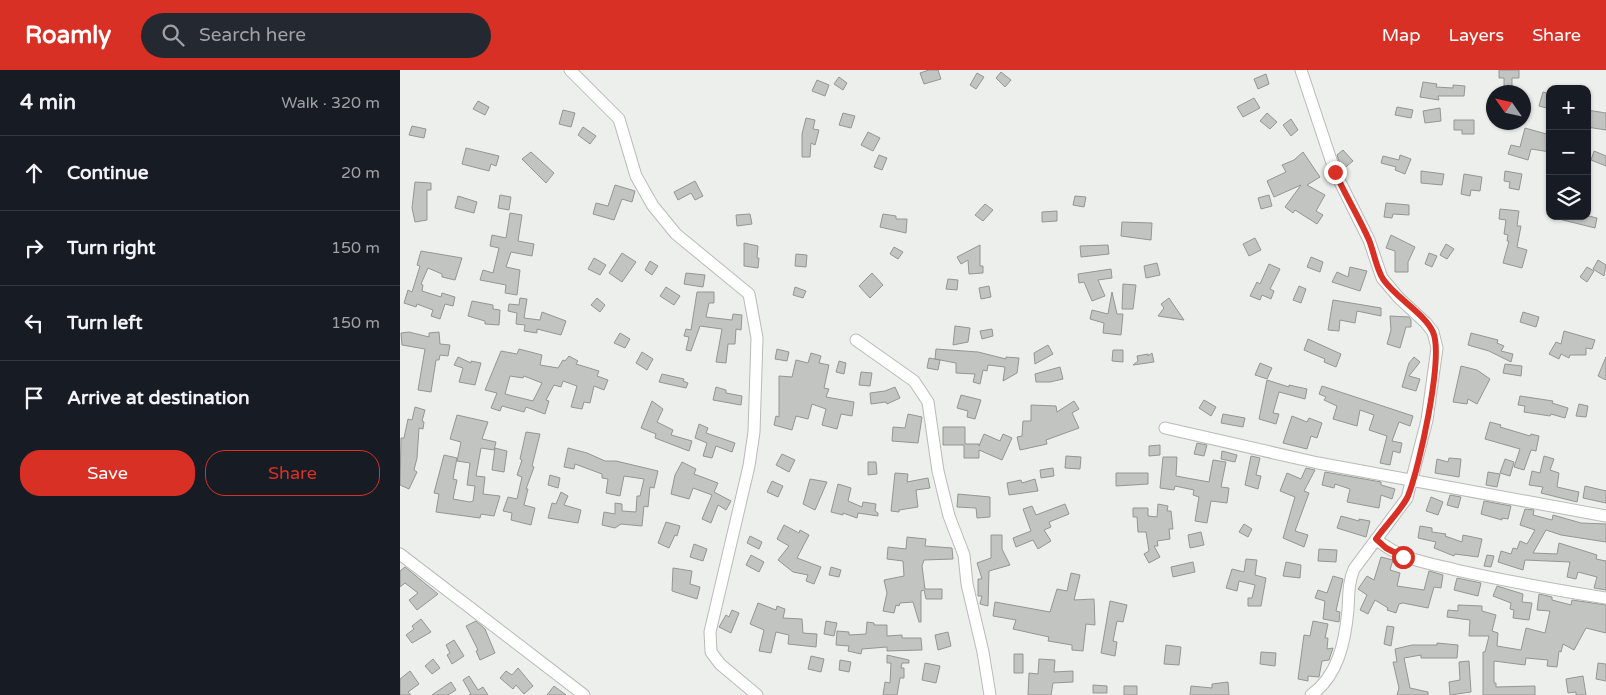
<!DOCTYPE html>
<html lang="en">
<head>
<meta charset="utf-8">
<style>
  :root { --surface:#171b24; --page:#242831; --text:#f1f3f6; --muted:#9ea1a6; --line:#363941; --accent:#d93025 }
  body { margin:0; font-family:"Varela Round",sans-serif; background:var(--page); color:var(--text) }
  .controls { position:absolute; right:15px; top:15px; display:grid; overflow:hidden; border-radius:10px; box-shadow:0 1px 4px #0004 }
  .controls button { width:45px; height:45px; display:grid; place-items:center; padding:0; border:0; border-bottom:1px solid var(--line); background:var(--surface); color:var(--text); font:25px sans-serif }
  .compass { position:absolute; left:1086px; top:15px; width:45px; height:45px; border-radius:50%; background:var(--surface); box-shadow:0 1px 4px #0004; rotate:304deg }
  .stop { position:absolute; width:15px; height:15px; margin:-11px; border:4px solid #d93025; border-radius:50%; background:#fff }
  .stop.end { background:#d93025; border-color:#fff; box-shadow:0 1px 5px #0008 }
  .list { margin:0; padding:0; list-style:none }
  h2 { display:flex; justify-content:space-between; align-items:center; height:65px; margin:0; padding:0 20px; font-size:21px }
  h2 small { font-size:16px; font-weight:400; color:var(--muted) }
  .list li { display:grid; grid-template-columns:32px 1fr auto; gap:15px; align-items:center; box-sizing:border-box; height:75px; padding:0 20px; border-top:1px solid var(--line) }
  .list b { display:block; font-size:19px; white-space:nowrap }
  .list em { font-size:16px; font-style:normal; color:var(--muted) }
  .actions { display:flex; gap:10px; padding:15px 20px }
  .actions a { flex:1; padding:11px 0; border:1px solid var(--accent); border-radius:20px; text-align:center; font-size:18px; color:var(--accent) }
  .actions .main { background:var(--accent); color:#fff }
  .icon { flex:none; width:28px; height:28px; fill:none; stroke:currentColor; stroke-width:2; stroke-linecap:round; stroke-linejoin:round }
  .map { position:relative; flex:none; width:1206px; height:625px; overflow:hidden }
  header { display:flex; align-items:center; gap:30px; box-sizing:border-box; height:70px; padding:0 25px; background:var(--accent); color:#fff }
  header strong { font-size:24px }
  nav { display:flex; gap:28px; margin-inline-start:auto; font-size:18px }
  .search { width:350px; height:45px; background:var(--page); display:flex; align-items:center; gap:12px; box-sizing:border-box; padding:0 18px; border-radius:28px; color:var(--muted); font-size:19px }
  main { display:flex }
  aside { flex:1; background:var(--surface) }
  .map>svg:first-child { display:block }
  .building { fill:#c2c4c1; stroke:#949692; fill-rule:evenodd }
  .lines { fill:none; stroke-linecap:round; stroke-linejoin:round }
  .minor-casing { stroke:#b9bbb8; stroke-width:13 }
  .minor { stroke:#fff; stroke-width:11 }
  .route { stroke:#d93025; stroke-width:6 }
</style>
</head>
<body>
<header>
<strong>Roamly</strong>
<div class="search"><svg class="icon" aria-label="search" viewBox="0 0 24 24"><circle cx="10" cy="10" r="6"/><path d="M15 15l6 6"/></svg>Search here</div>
<nav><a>Map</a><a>Layers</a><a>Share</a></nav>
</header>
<main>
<aside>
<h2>4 min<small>Walk · 320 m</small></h2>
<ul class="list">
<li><svg class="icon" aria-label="ahead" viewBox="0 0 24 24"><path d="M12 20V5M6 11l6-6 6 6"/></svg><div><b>Continue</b></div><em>20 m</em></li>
<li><svg class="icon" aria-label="right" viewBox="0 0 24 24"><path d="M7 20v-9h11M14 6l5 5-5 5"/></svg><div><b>Turn right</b></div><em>150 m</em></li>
<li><svg class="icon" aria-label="left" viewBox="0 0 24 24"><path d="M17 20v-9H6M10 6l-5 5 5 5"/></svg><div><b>Turn left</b></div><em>150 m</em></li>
<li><svg class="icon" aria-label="arrive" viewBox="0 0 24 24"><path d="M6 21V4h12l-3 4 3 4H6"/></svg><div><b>Arrive at destination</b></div></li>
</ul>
<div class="actions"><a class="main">Save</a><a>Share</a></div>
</aside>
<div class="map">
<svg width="1206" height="625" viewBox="0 0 1206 625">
  <rect width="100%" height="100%" fill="#ecefeb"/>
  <path class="building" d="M529 0H538L541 9 524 14 520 3Z
    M1099 0H1119V8H1112V22H1104V8H1099Z
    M601 2 611 10 605 17 596 8Z
    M577 3 584 7 576 19 570 15Z
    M866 4 869 14 858 19 854 9Z
    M439 7 447 13 443 20 434 14Z
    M417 10 429 15 425 26 412 21Z
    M1023 12 1037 14 1036 17 1053 18V15L1065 16 1064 26H1038L1039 30 1020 27Z
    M1143 22 1150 24V39L1139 36Z
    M854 28 860 38 843 47 837 37Z
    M78 31 89 37 85 45 73 39Z
    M997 37 1013 40 1011 48 995 45Z
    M1040 38 1041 51 1025 53 1023 41Z
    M163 40 175 43 171 57 159 54Z
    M1187 40 1206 43V60L1187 57Z
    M443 43 455 46 451 58 439 55Z
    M867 43 877 52 870 59 860 51Z
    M406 48 415 50 413 59 419 60 415 75 411 73 410 87H402V64Z
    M891 49 898 60 891 66 883 55Z
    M1054 50H1074V64H1062V60H1054Z
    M12 56 26 59 24 68 9 65Z
    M183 57 196 66 190 74 178 65Z
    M1125 58 1150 65V82L1131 79 1128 90 1108 84 1111 75 1120 77Z
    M468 62 480 68 473 81 461 75Z
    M66 78 99 86 96 96 91 94 89 101 62 94Z
    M943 80 953 91 942 100 937 85Z
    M1194 81 1206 86V96L1191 90Z
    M131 82 154 103 146 113 122 89Z
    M903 82 920 107 907 115 925 125 916 141 923 145 917 154 895 140 893 143 885 137 901 115 874 127 867 111 886 102 882 95 894 90Z
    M479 85 487 88 482 100 474 97Z
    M1000 85 1011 89 1005 104 995 100 996 97 981 93 983 86 999 90Z
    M1021 101 1044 104 1042 115 1021 113Z
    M1105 101 1122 104 1119 120 1109 118 1110 112 1104 111Z
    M1064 104 1082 107 1080 121 1071 120 1070 126 1061 124Z
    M295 111 303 126 295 130 291 123 278 130 274 122Z
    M15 112 31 113V120H27V150L15 152 12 138Z
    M215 115 235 121 232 132 222 129 214 150 193 144 196 133 208 136Z
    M100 125 111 127 109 140 98 138Z
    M869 125 872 136 861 139 858 128Z
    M58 126 77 132 74 143 55 138Z
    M675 126 686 127 684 137 673 135Z
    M986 133 1009 135V145L993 144 992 148 984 147Z
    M585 134 593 140 583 151 575 145Z
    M1100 139 1119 141 1117 156H1121L1117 177 1127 180 1122 198 1103 193 1109 171H1107L1108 165 1104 164 1106 150 1099 149Z
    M657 141V151L642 152V142Z
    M110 143 122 145 118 171 134 174 132 186 111 182 106 197 120 200 117 225 105 223 106 215 80 210 83 200 93 203 99 178 90 176 92 165 106 168Z
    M350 144 352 154 337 156 336 145Z
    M483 144 496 146V149H507L506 163 480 157Z
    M1159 146H1189L1197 148 1195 158 1159 149Z
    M722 152 752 153 751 170 721 166Z
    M991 165 1015 177 1008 192V202H995V181L986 178Z
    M855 168 861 180 849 186 843 174Z
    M344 173 358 176 357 188H359L358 198 344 196Z
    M1046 174 1054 179 1047 189 1040 185Z
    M580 175V196H583V203L569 204 568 190 561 194 557 187Z
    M708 175 709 184 681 187 680 176Z
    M494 177 503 182 498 189 490 184Z
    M21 181 62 188 55 210 42 207V204L28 198 21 214 23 215 22 221 41 227 42 223 55 227 53 236 45 234 40 249 31 246 33 240 17 234 16 237 4 233 8 220 12 222 20 196 17 195Z
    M222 183 236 192 222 212 209 203Z
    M1029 183 1037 186 1032 197 1025 194Z
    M396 184 407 185 406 197 395 196Z
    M911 187 923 192 920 202 907 197Z
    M194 188 206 195 200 205 188 199Z
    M1198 190 1206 195 1204 206 1193 199Z
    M250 191 258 196 252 205 245 200Z
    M757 193 760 205 746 208 744 196Z
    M869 194 880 199 870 219 874 221 871 229 862 225 860 230 850 226 857 212 860 214Z
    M950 197 967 201 960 221 932 212 937 202 948 207Z
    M1187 197 1194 201 1187 212 1180 207Z
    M711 199 712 208 698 210 705 226 692 231 684 212 679 213 678 204Z
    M286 203 305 205 303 217 284 214Z
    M472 203 483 215 470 228 459 216Z
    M548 209 558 210 557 220 546 219Z
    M723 214 736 215 733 239H722Z
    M589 216 591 227 581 229 579 218Z
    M899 216 906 219 901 233 893 230Z
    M266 217 280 226 274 235 260 226Z
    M395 217 406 221 403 228 393 225Z
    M297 222H314V233H309L306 247 332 250 333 244 342 245 341 260 336 259 335 274H328L326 293 316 292 322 259 300 256 291 281 286 280 289 267 284 266 286 259 291 260Z
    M712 222 717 244H723L721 265 703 263 704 253 690 249 692 240 708 244Z
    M120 228 127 229 124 248 140 250 142 242 166 251 161 265 137 259V263L124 261 125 255 116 254 117 243 108 241 109 234 119 235Z
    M197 228 205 235 200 242 191 235Z
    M769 228 784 250 758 246 764 238 761 234Z
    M933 230 981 238V246L957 241 955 253 940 250 939 261 928 260Z
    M72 231 93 235V239L100 240 99 255 85 254V251L68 246Z
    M1123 242 1139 247 1136 257 1120 252Z
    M990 246 1009 247 1011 250V257H1006L1000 278 987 274 991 260Z
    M555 256 570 258 568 272 553 275Z
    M592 259 593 266 582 269 580 261Z
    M1164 261 1195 270 1192 279 1186 278V285H1170L1169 288 1161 284 1159 289 1149 284 1156 272 1161 274Z
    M9 262 29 267V263L39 262 40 274 50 275 48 286 40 285 39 290H36L31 322 18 320 25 279 2 275 1 263Z
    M220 263 230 269 225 278 214 273Z
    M1071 263 1098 270 1097 273 1104 276 1101 281 1113 284 1111 292 1089 281 1068 275Z
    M908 269 941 284 936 297 924 292 925 289 904 280Z
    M648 275 653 284 635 294 634 283Z
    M119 279 142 285 140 295 158 298 163 290 165 291 169 286 178 291 176 294 199 301 197 306 208 310 204 320 194 316 190 333 184 332 182 339 171 337 177 316 163 311 161 317 154 315 146 330 149 331 145 344 126 337 124 342 102 336 100 341 91 338 97 323 85 320 101 281 117 284ZM110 306 123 308 124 306 142 313 133 331 105 324Z
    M377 279 389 282 387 291 375 289Z
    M536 279 578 282 606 289V287L619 288 617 303 603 311 605 297 588 295 587 301 583 300 580 314 573 312 575 304 556 303V293L535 289Z
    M713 280H723V292L712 291Z
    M242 282 253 289 247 300 236 293Z
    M411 283 421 286 419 293 429 295 424 318 429 319 426 327 454 332 452 346 441 344 437 359 422 355 426 339 412 334 408 349 396 346 392 360 374 355 376 346 379 347V306L392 307 396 290 408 293Z
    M752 283 754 292 733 295 738 291 737 286 748 284V286Z
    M58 287 71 293V291L81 293 75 315 59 312 63 298 54 295Z
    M1014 287 1020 292 1009 306 1020 309 1016 321 1002 317 1009 293Z
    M1206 287V310L1198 306Z
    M529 288 540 290 538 300 527 298Z
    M439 291 446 293 444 304 436 302Z
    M860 293 872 298 867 309 855 305Z
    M1105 294 1122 296 1121 306 1103 303Z
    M1061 296 1077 300 1090 309 1077 334 1068 329 1067 334 1053 332Z
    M660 297 663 309 650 312H636L635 304Z
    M461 302 472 303 470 316 459 315Z
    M262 304 284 309 283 311 288 313 286 318 259 312Z
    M867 310 889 317V315L907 319 905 329 879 322 873 343 879 344 876 354 859 349Z
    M922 316 1013 346 1010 356 999 352 992 371 1002 373 1000 383 993 381 990 395 980 393 987 366 969 360 974 345 960 340 957 356 933 349 937 336 924 330 926 327 919 324Z
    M316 317 326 320V323L342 326 341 335 313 330Z
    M495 317 500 328 487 334 486 332 471 334 470 323 485 321Z
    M561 325 581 330 575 349 567 347 568 341 557 338Z
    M1120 326 1153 331 1152 333 1168 338 1165 348 1151 344 1150 346 1124 342 1125 336 1118 335Z
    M804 330 816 337 811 346 799 338Z
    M252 331 263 339 257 352 273 360 271 365 292 371 289 381 255 368 256 364 241 358Z
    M674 331 679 339 672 343 679 358 646 370 647 374 620 380 617 367 622 366 623 351H631V335L656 336 657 342Z
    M1179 334 1188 336 1186 347 1176 346Z
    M15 337 25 340 22 351 24 352 23 359 19 358 17 388 14 400 17 402 9 419 0 415 1 368H4L8 349 12 350Z
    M508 344 522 347 518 373 492 371 493 357 505 358Z
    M823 344 845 348 843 357 821 353Z
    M57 345 88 352 82 369 96 372 94 380 81 378 76 406 85 407 83 424 100 426 94 446 81 444 80 448 36 442 39 424 34 423 44 385 57 388 53 409 57 410 53 429 70 432 73 431 75 416 67 415 70 393 57 391 61 372 50 369Z
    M892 346 907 352 909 348 922 353 917 368 911 366 907 379 883 373Z
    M1090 352 1101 355 1100 357 1130 366 1131 364 1139 366 1136 381 1131 380 1124 400 1114 397 1120 379 1085 369Z
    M299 354 308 358 306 363 335 373 332 382 316 376 312 388 303 386 307 373 295 368Z
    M543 357H565V374H579V376L584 364 600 371 603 364 612 368 602 390 579 380V388H564V375H543Z
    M126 362 140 364 132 396 134 397 126 419H128L124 435 135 438 131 455 111 450 112 443 103 441 108 427 117 429 122 407 117 405 122 390 120 389Z
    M797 373 807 375 804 386 794 384Z
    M760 375V385L749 386V376Z
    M95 378 107 381 104 402 92 400Z
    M168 378 187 383 205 391H216L258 401 254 418 250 417 248 437 244 436 242 456 221 454 215 458 202 455 204 442 215 444V433L222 434V441L236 442 237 426H240L244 409 224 406 220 426 206 423 208 409 202 408V404L175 394 174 399 164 397Z
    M822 381 837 385 835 392 821 389Z
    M382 384 395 390 389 402 376 395Z
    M666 386 681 387 680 399 665 398Z
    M851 386 860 388 856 405 861 406 858 419 845 415Z
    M1144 386 1154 389 1150 400 1159 403 1157 417 1179 422 1177 432 1141 423 1143 417 1129 415 1132 401 1140 403Z
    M763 387H777L776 406 809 412 813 390 826 392 821 417 829 418 827 433 811 431 807 453 795 451 799 427 793 425 794 420 775 416 774 420 760 418Z
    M1049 388 1061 389 1059 407 1035 403 1037 389 1048 392Z
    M1105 389 1114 392 1110 406 1100 403Z
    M282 392 296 399 294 404 318 413 314 422 331 431 326 440 318 435 311 453 302 449 312 425 293 418 289 429 271 424 275 405Z
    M468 392H476L477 404 468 405Z
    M653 398 654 406 641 408 640 400Z
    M906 398 915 400 904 421 909 423 895 461 908 465 904 477 883 468 895 427 880 421 887 403 901 409Z
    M925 402 981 412V415L995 419 992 429 981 425 979 438 947 432 950 419 935 414 934 418 922 415Z
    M1088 402 1100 404 1097 417 1086 415Z
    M495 403 508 404 507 412 528 408 530 418 516 420 518 437 499 440V442L491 441Z
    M716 403H748V414L716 416Z
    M150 405 160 408 158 418 148 415Z
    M410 409 427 412 415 440 403 434Z
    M635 409 638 421 609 425 607 413 621 410 622 413Z
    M372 411 383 416 378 427 367 422Z
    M438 414 451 418 448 431 462 437 463 432 476 434 475 441 478 443V446L458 443 457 448 443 443V445L431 442Z
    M1185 416 1206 421V433L1183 428Z
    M161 422 168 426 164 435 181 440 178 453 148 448 152 433 156 434Z
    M558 424 590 427V447L577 448 576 438 557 437Z
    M1050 425 1061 427 1058 438 1047 435Z
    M1031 427 1043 432 1038 445 1026 441Z
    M1084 431 1111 436 1108 449 1102 448V450L1081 444Z
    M665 434 669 444 649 452 651 457 644 460 651 471 638 479 633 470 616 477 613 468 631 461 623 439 632 436 636 445Z
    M758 434 768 436 767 441H771L773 459H769L770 469 757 471 758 476H754L760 487 749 493 744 484 749 481 746 462H738L737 447H733V438H748V446L757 447Z
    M1125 439 1134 440 1133 445 1152 450 1153 445 1181 453 1206 454V472L1161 465 1146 460 1133 483 1157 484 1159 473 1197 485 1196 489 1206 491V520L1194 518 1197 507 1178 502 1176 509 1167 507 1170 492 1125 490 1123 500 1098 492 1101 481 1111 484 1113 478 1117 479 1120 471 1127 474 1135 460 1120 455Z
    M941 446 959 451V449L970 451 966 467 937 458Z
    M266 452 280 456 277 466 275 465 269 478 258 473Z
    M844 454 852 459 848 467 839 462Z
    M384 455 399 463 400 460 409 465 397 488 421 497 414 514 406 511 408 505 393 502 378 490 389 476 377 469Z
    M1020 456 1032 458V462L1046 464 1045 466 1062 472 1063 465 1082 469 1078 487 1055 484 1054 486 1034 478 1036 472 1018 468Z
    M801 462 804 475 790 478 788 465Z
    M591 465H602V479L610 495 589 501 588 536 580 534 582 526H578V509H582L577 493 591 488Z
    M350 466 362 472 359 479 347 473Z
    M507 467 526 469 525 476 552 478 553 489 524 490 522 496 525 519H542V529H526L524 520 521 521V552H519L513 532 500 533 499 536 496 535 494 543 483 541 487 523 484 510 504 506 503 491 487 489 488 477 506 479Z
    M294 474 307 479 303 491 290 487Z
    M919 479 937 480 936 492 918 491Z
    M351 485 364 492 359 502 346 495Z
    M1087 485 1094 486 1091 497 1084 496Z
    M981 487 993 490 990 500 1000 503 997 516 1024 520 1029 501 1043 505 1041 518 1034 517 1028 538 1003 533 999 534 996 543 987 540 988 538 975 530 968 544 960 540 967 525 958 519 967 506 974 510Z
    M846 489 857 490 855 505 866 508 861 536H848V528H852L855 515 839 511 837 521 826 518 832 499 844 502Z
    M793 492 795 502 773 507 771 497Z
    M886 492 901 495 900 508 883 506Z
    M5 497 38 524 17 540 9 530 18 523 5 513 0 517V501Z
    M431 497 441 500 439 507 429 505Z
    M273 498 292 501 290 514 300 517 297 529 272 521Z
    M671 503 680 505 674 530 694 529 695 555 686 554 683 581 672 580V575L648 571 649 567 613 559 616 550 593 546 595 532 650 542 657 519 667 521Z
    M933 506 943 509 936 541 940 542 939 552 923 549 925 531 915 528 918 520 927 523Z
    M1057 508 1081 513 1078 526 1054 520Z
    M1097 516 1123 524 1122 532 1132 533 1129 550 1113 548 1114 540 1110 539 1111 533 1093 526Z
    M1139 524 1152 527V530L1171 535 1172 530 1206 535V563L1186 558 1174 580 1163 574 1161 582 1159 581 1157 597 1147 596 1148 590 1126 588 1125 595 1094 591V613H1096V617L1135 616V625H1083V582H1085L1089 566H1069L1070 550 1047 547 1048 540 1058 541V535L1082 536V541L1096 545 1092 561 1098 563 1097 576 1121 580 1126 558 1145 563 1150 541 1137 540Z
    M710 531 727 535 723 552 717 551 713 571 717 572 715 586 701 583Z
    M358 533 376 540 377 536 385 539 383 548 402 549 403 563 417 564 416 577 388 574 389 565 376 562 371 583 359 581 364 560 350 554Z
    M332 540 339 543 331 563 319 557 326 545 329 547Z
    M21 549 31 562 12 573 6 565 14 559 12 556Z
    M76 551 85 559 95 583 80 590 76 581 78 580 66 556Z
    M426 551 437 553 434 566 424 564Z
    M913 551 928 554 925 568H928L927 579 933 578 929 590 922 591 919 607 908 606V611L898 609 904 565 910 566Z
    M467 552 474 553V555H487V566L502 565V568H521L522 580 487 581V577L462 579 461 584 448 581 449 576 436 575 437 561 449 562V565L466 564Z
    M987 556 994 557 991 576 984 574Z
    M548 562 551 576 538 580 535 565Z
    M54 570 64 586 52 594 47 585 50 583 46 575Z
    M1037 573 1058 575 1057 588H1021V585L1004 588 1010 618 1028 622V625H997L999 618 993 592H997L995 579 1012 575H1037Z
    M766 575 781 577 779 595 764 594Z
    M861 582 876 583 875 596 860 594Z
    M614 584H623V603H614Z
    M487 585 509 590V593H502L501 598H504V608H500L497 625H483L485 612 490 613 491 593H487Z
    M411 586 424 589 421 602 408 599Z
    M33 589 40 598 32 604 25 596Z
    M639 589 655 590 654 602 673 601V612L653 613 651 625H628L629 603 638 604Z
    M440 590 451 592 449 602 439 600Z
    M1069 591 1071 622 1050 625 1049 612 1060 610 1059 592Z
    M525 593 540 596 536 613 522 610Z
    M1198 593 1206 594V611L1196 609Z
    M118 598 133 616 124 624 116 615 113 619 100 608 106 601 112 605Z
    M10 601 19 614 8 622 11 625H0V609Z
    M69 606 78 620 83 617 88 625H69L71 624 63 610Z
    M1183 606 1186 625H1176V622L1168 623 1166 609Z
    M51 612 56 620 48 625H32Z
    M828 612 829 625H790L791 616 812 618V614Z
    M693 615 707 616V623H693Z
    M154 616 166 625H147Z
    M724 616H737V625H724Z"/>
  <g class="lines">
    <defs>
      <path id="minor" d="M170 0 219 49 236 106 253 136 276 164 349 224 357 268 354 362 349 396 310 562 311 582 320 594 357 625
        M901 0 935 102 969 170 982 208 999 228 1026 253 1033 262 1037 278 1027 350 1007 428 954 499C948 513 949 525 948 540 945 572 938 606 911 625
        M456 270 514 311 528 332 538 401 549 446 564 485 567 514 583 582 590 625
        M765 358 918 393 1206 446
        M976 469C999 489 1027 493 1056 500 1106 511 1156 520 1206 528
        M0 484 184 625"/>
    </defs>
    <use href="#minor" class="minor-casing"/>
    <use href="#minor" class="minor"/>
  </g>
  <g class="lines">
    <path class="route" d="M935 102C945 125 959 147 969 170 974 182 976 198 983 209 996 228 1024 243 1033 262 1044 287 1019 399 1008 426 1003 438 984 457 976 469L986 478 1003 487"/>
  </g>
</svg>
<div class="controls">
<button>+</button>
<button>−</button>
<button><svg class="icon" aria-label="layers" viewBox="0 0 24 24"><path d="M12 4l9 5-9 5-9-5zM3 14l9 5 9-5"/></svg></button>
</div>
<svg class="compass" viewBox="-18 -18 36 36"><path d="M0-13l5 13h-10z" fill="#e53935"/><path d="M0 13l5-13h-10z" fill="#9ea1a6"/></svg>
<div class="stop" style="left:1003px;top:487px"></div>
<div class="stop end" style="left:935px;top:102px"></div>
</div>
</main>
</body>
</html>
